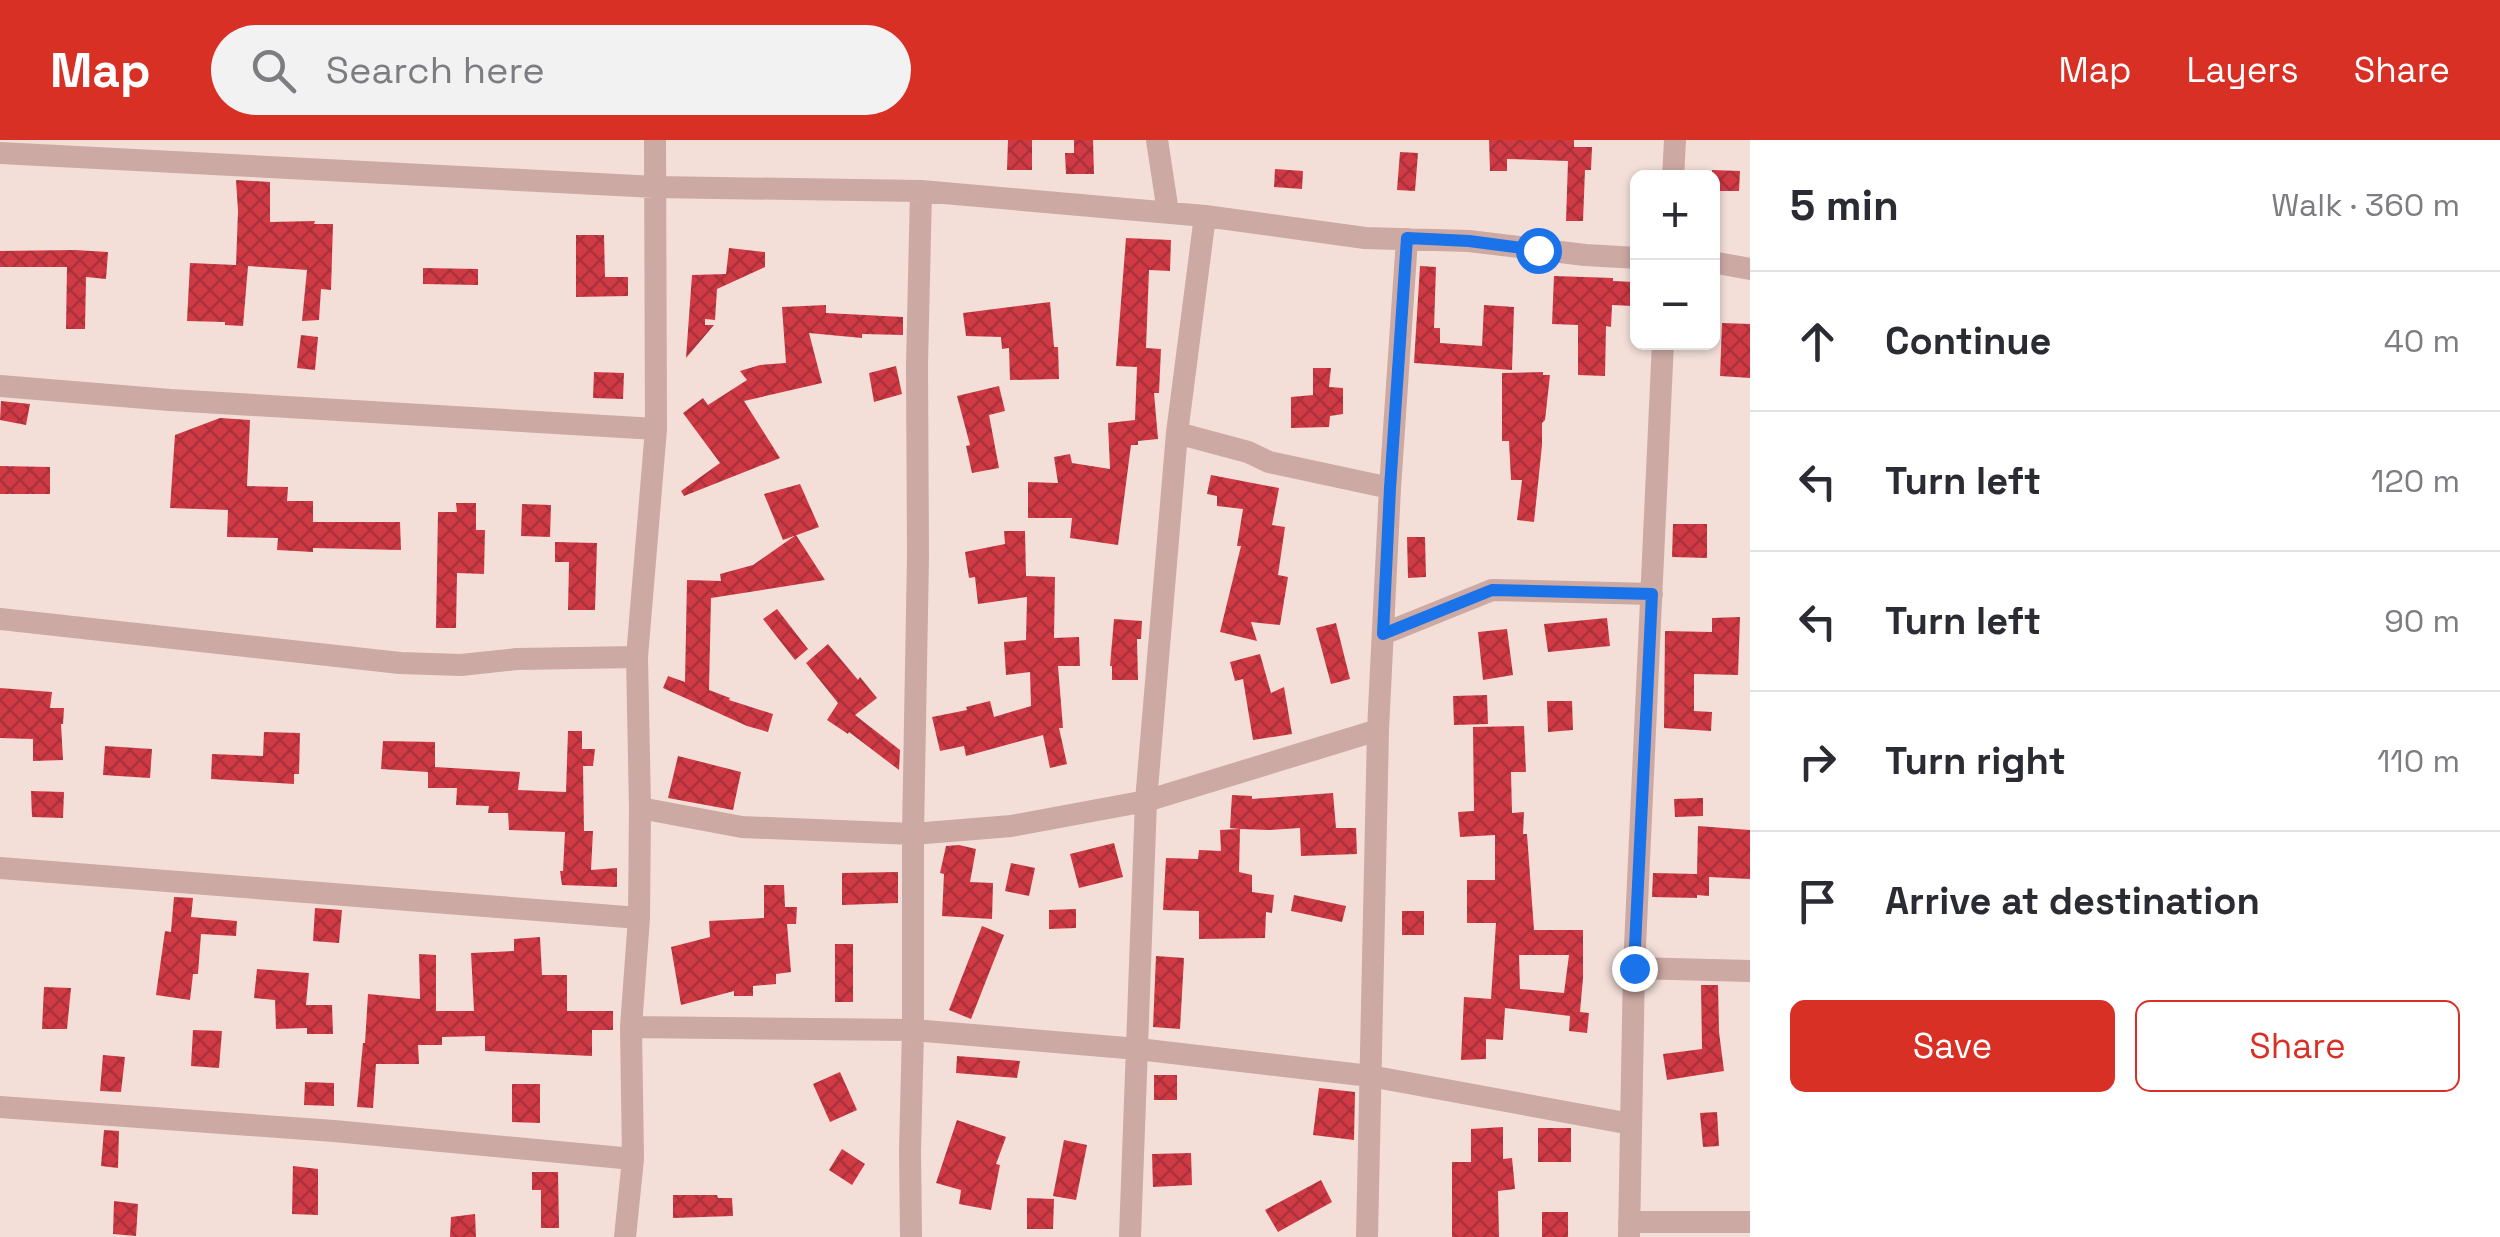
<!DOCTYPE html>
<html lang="en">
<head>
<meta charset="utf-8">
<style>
  :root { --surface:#fff; --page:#f2f2f3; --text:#2b2b33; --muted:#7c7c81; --line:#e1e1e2; --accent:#d93025 }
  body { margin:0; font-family:"Space Grotesk",sans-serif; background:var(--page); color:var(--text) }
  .controls { position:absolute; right:30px; top:30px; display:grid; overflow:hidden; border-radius:15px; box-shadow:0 2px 8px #0004 }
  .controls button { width:90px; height:90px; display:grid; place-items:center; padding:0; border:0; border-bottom:2px solid var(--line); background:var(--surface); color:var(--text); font:50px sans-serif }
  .stop { position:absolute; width:30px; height:30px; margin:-22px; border:8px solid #1a73e8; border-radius:50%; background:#fff }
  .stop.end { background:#1a73e8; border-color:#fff; box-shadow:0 2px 10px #0008 }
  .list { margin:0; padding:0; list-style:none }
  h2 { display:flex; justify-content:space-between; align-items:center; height:130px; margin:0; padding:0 40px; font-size:42px }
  h2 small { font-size:32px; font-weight:400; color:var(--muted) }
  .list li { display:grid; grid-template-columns:65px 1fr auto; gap:30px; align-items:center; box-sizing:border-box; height:140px; padding:0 40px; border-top:2px solid var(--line) }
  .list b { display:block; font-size:38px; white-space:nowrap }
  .list em { font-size:32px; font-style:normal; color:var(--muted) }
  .actions { display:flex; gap:20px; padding:30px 40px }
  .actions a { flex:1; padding:22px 0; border:2px solid var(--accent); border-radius:15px; text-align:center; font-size:35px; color:var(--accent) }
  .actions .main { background:var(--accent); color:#fff }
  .icon { flex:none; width:55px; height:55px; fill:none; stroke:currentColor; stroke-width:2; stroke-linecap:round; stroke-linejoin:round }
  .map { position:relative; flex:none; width:1750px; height:1097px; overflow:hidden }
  header { display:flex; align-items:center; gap:60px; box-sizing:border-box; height:140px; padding:0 50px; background:var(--accent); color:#fff }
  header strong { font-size:48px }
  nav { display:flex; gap:55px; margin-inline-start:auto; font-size:35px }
  .search { width:700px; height:90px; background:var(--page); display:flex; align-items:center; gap:25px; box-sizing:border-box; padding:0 35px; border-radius:55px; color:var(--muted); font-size:38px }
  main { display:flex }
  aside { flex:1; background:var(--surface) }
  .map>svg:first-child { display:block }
  .building { fill:url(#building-cross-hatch); fill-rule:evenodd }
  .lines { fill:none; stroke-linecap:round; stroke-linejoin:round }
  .street { stroke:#cca9a3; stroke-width:22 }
  .route { stroke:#1a73e8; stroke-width:12 }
</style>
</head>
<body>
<header>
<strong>Map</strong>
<div class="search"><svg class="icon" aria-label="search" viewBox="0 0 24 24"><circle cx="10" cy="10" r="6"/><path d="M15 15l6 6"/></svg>Search here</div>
<nav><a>Map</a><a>Layers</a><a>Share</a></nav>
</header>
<main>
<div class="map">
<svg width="1750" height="1097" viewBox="0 0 1750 1097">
  <defs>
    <pattern id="building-cross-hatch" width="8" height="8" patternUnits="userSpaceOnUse" patternTransform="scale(2.5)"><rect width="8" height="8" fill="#d03a45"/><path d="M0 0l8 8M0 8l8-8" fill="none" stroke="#aa3139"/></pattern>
  </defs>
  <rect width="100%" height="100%" fill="#f3ded8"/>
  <path class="building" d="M1008 0H1032V30H1007Z
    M1074 0H1093L1094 34H1066L1065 13H1074Z
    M1489 0H1574V7H1592L1591 30H1585L1583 81H1566L1568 21 1507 19V31H1490Z
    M1400 12 1418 13 1415 51 1397 50Z
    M1275 29 1303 31 1302 49 1274 47Z
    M1712 30 1740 31 1739 51H1712Z
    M236 40 270 42V82L315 81 314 84H333L331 150 321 149 319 180 302 181 307 130 248 126 243 186 225 185V182L187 181 190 123 236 125 238 71Z
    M576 95H604L605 137H628V156L576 157Z
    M1126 98 1171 100 1170 131 1149 130 1146 208 1161 209 1159 253H1154L1158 299 1138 301V305H1131L1118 405 1070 398 1072 378H1028V342L1058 343 1054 317 1070 314 1072 323 1110 329 1108 283 1135 280 1137 227 1116 226Z
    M729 108 765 112V127L717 149 715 180 705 179V185H714L686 218 692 135 726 134Z
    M75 110 108 112 106 139 86 137 85 189H66L67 127H0V111Z
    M1420 126 1436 127 1434 188H1440V203L1482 206 1484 165 1514 167 1512 230 1414 223Z
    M423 128 478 129V145L423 144Z
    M1554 136 1613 138V141L1634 142 1633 166 1612 165 1611 187 1606 186 1605 236 1578 235V185L1552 184Z
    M1050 162 1054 207H1058L1059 239 1010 240 1009 208 1002 209 1001 197 966 196 963 173Z
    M826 165V173L903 177V195L862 194V198L809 193 822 243 744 261 780 318 684 356 681 351 720 323 683 273 703 258 708 265 747 240 740 231 760 225 786 223 782 167Z
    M1722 183 1750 184V238L1720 236Z
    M301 195 318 197 315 230 297 228Z
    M896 226 902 254 874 262 869 233Z
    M1313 228H1331L1329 247 1343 248V274L1330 276 1329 287 1291 288V257L1313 255Z
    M594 232 624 233 623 259 593 258Z
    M1543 232V235H1550L1545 280 1542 283V305L1534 382 1517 380 1522 340H1511L1509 301H1502V233Z
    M999 246 1005 271 989 275 999 328 972 333 966 306 970 305 957 256Z
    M1 261 30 264 26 285 0 280Z
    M220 278 250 280 247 346 288 347 287 361H313V382H400L401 410 313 408V412L277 410 278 398 227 397 228 370 170 368 175 295Z
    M0 326 50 327V354H0Z
    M1211 335 1279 348 1272 385 1285 387 1278 435 1288 437 1280 485 1251 482 1257 501 1220 492 1241 406H1237L1243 369 1217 366V356L1207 354Z
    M800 344 819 387 783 400 764 354Z
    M456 363H476V390H485L484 434 457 433 456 488H436L438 372H457Z
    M522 364 551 365 550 397 521 396Z
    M1673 384H1707V418L1672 417Z
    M1004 391H1025L1026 436 1055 437 1054 498 1079 497 1080 526H1058L1063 588H1059L1067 624 1050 628 1043 595 966 616 964 606 940 611 932 577 967 570 966 567 990 561 994 577 1031 566 1030 532 1006 535 1004 502 1026 500 1027 457 978 464 975 437 969 438 965 412 1005 404Z
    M796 395 825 440 711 458 709 550 730 558 729 560 773 574 768 592 747 586 663 548 668 536 685 542 687 440 721 441 720 434 753 425Z
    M1407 397H1425L1426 437 1408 438Z
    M555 402 597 403 595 470H568L569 422H555Z
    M777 469 808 509 795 520 763 479Z
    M1740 477 1738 535 1694 534V571L1712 572 1711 591 1664 588 1665 491 1712 492V478Z
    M1607 478 1610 506 1548 512 1544 484Z
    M1114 479 1142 481 1141 499H1137L1138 540H1112V526H1110Z
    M1336 483 1350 539 1331 544 1316 488Z
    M1507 489 1513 535 1483 540 1478 492Z
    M828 504 858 540 860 537 877 558 855 575 900 610 899 630 849 592 848 594 827 580 838 563 806 523Z
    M1260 514 1271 553 1284 547 1292 594 1253 600 1243 539 1235 541 1230 522Z
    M0 548 52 552 50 568H64L63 584H61L63 620 33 621V599L0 598Z
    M1487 555 1488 584 1454 585 1453 556Z
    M1547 561H1572L1573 590 1548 592Z
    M1524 586 1526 632H1511L1512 673 1524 672 1523 694H1527L1534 790H1583V838L1580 872 1589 873 1587 893 1569 891 1570 876 1505 868 1503 900 1486 899V919L1461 920 1464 857 1491 859 1496 783H1467V740H1495V695L1460 697 1458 672 1474 671 1473 587ZM1519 815H1569L1564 853 1520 849Z
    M568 591H582V609H595L593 626H583L584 691H593L591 730 617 728V747L562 745 560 731H563L565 692 509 690 508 673H488L489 666 456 665 457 648H428V632L381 629 383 601 435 602V627L520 632 518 650 566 652Z
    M264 592 300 593 299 634H294V644L211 639 212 614 263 616Z
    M105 606 152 609 150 638 103 635Z
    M678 616 741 632 733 670 668 658Z
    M31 651 64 652 63 678 32 677Z
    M1333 653 1336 688H1356L1357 714 1301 716 1300 688 1268 690 1240 689 1239 732 1252 735V752L1274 755 1272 773 1266 772 1265 798 1199 799V771L1163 770 1166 718 1198 719 1199 710 1221 711 1220 690 1240 689 1230 688 1232 655 1252 656V659Z
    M1703 658V676L1675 677 1674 659Z
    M1698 686 1750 690V739L1709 737V756L1697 755V758L1652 757 1653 733 1697 734Z
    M1114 703 1123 737 1079 748 1070 714Z
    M959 705 976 709 970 742 993 743 992 779 942 776 944 734 940 733 946 706Z
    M1011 723 1035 728 1029 756 1005 751Z
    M898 732V763L842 765V733Z
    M764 745H784L785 767H797L796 784H787L791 832 776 834V844L753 846V856H734V851L681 865 671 807 710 797 709 781 764 778Z
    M1294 755 1346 766 1342 782 1291 771Z
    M174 757 193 758 191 777 237 781 236 796 201 794 198 834H193L190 860 156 855 165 791 171 792Z
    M315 768 342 770 339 803 313 801Z
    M1076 769V788L1049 789V770Z
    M1402 771H1424V795H1402Z
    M982 786 1004 795 971 879 949 870Z
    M540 797 542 835H567V871H613V890H592V916L485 911V896L442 897V905H418L419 924H376L373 968 357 967 363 903H365L368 854 420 859 419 814 436 815V871H474L471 813 514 811V799Z
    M835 804H853V862H835Z
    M1156 816 1184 818 1180 889 1153 887Z
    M257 829 309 833 306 865H332L333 894H307V888L276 889 275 860 254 858Z
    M1701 845H1718L1719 892 1724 931 1667 940 1663 914 1702 909Z
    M44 847 71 848 67 889H42Z
    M193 890 222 891 219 928 191 926Z
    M103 915 125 917 121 952 100 951Z
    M957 916 1020 921 1017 938 956 933Z
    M840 932 857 970 830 982 813 944Z
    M1154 935H1177V960H1154Z
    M305 942 334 943V966L304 965Z
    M512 944H540V983L512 982Z
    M1319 948 1355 952 1354 1000 1313 995Z
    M1717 972 1719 1006 1703 1007 1700 973Z
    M957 980 1006 997 996 1024 1000 1025 991 1070 959 1064 961 1050 936 1043Z
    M1503 987V1019L1512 1018 1515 1049 1498 1051 1499 1097H1452V1022H1471V989Z
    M1538 988H1571V1022H1538Z
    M104 990 119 991 118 1028 101 1026Z
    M1064 1000 1087 1005 1076 1060 1053 1056Z
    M842 1009 865 1024 852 1045 829 1030Z
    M1191 1013 1192 1045 1153 1047 1152 1014Z
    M293 1026 318 1029V1075L292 1074Z
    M532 1032H558L559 1088H541V1050H532Z
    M1321 1040 1332 1062 1278 1092 1265 1070Z
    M673 1055H717L718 1058H732L733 1076 673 1078Z
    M1027 1058 1054 1059 1053 1089H1027Z
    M114 1061 138 1064 136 1096 113 1094Z
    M1542 1072H1568V1097H1542Z
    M475 1074 476 1097H450L451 1077Z"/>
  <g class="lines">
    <path class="street" d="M1157 0 1168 72
      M0 13 655 47 921 51 1205 76 1365 98 1469 101 1585 115 1638 118
      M1673 38 1675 0
      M1712 122 1750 129
      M0 246 170 260 656 289
      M1177 293 1248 312 1269 322 1390 348 1378 590 1367 1097
      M1390 348 1407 99
      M0 479 400 523 461 525 517 519 637 517
      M1383 494 1492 450 1652 454
      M640 668 742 687 913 694 1011 686 1146 661 1378 590
      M0 728 639 778
      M1634 828 1750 831
      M631 887 913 890 1138 909 1370 936 1631 984
      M0 967 334 991 633 1019
      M1629 1082H1750
      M625 1097 633 1019 631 887 639 778 640 668 637 517 656 289 655 0
      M911 1097 910 1011 913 890V694L918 416 917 225 921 51
      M1130 1097 1146 661 1177 293 1205 76
      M1629 1097 1634 828 1663 202"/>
  </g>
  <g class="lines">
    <path class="route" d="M1538 110 1469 101 1407 98 1390 348 1383 494 1492 450 1652 454 1634 828"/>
  </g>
</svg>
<div class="controls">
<button>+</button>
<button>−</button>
</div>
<div class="stop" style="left:1538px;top:110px"></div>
<div class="stop end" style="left:1634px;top:828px"></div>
</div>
<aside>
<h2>5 min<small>Walk · 360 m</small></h2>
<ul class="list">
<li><svg class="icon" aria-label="ahead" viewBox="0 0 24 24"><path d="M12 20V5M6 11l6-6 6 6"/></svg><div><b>Continue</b></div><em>40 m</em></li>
<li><svg class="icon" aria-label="left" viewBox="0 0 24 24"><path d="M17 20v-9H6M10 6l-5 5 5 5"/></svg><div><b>Turn left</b></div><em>120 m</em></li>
<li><svg class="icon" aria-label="left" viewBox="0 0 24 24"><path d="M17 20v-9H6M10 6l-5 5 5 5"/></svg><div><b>Turn left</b></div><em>90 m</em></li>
<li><svg class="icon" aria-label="right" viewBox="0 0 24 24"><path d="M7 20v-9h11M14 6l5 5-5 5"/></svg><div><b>Turn right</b></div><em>110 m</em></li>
<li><svg class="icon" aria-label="arrive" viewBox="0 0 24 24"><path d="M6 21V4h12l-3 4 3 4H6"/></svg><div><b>Arrive at destination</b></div></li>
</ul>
<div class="actions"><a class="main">Save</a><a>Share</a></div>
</aside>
</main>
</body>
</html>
